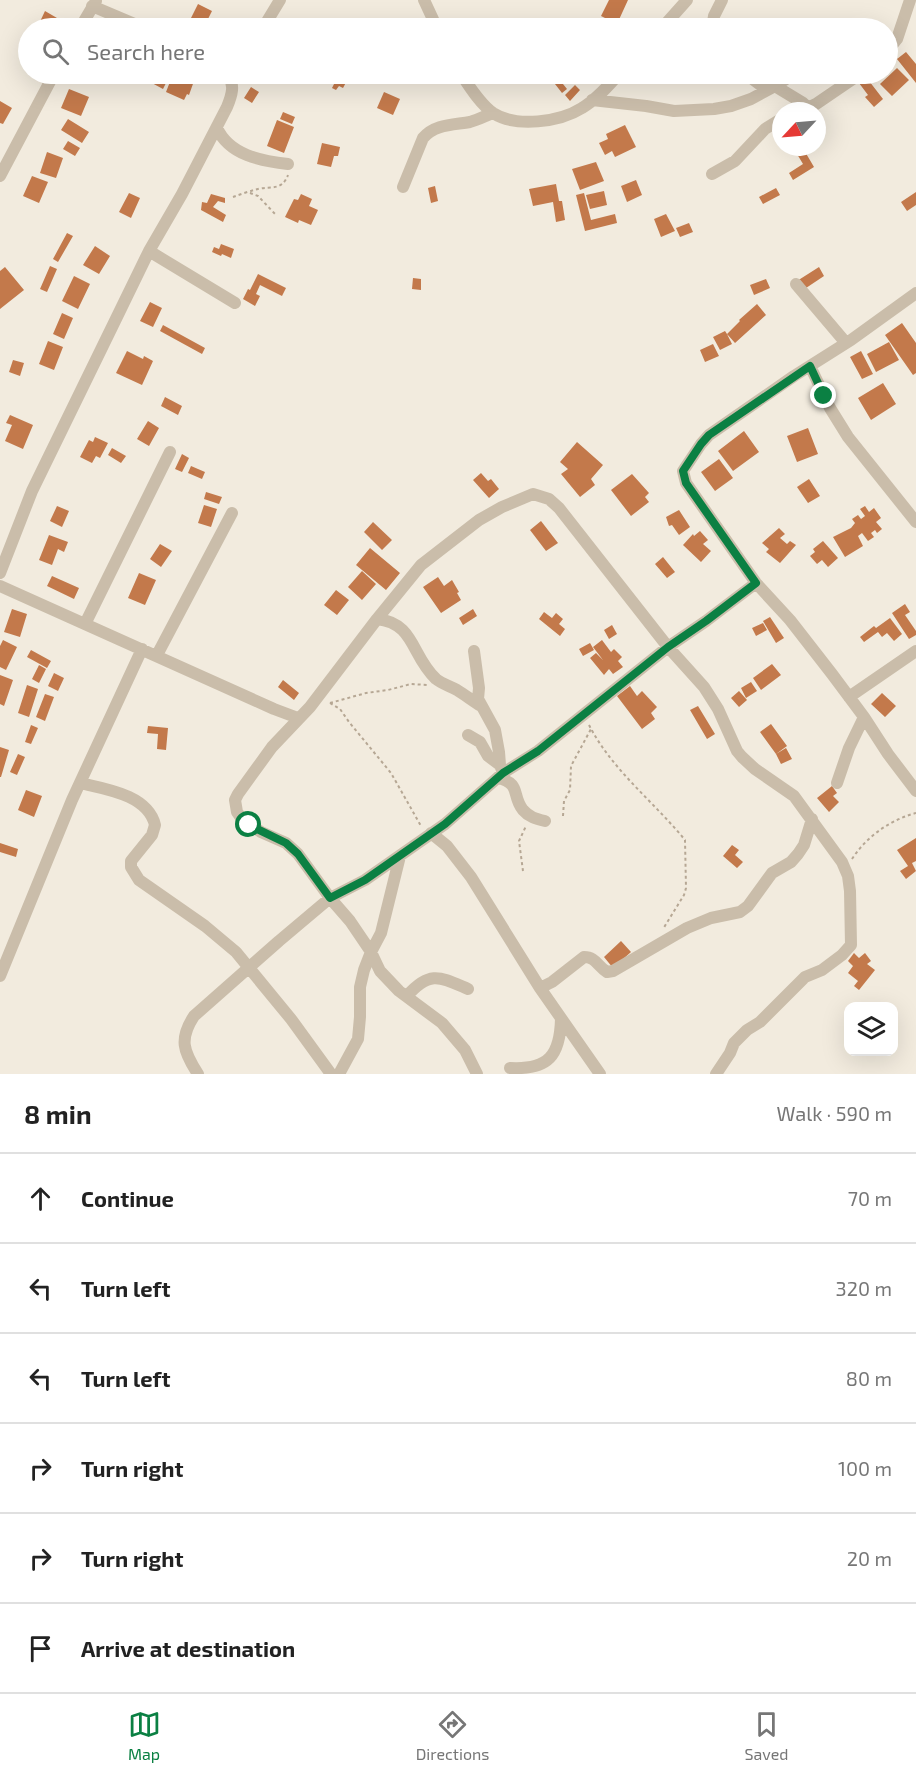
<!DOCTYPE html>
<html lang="en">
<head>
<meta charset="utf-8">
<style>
  :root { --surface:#fff; --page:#f6f6f6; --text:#222; --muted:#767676; --line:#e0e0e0; --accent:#0b8043 }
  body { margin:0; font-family:"Exo 2",sans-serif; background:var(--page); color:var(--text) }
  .controls { position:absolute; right:18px; bottom:18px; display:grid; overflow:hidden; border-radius:12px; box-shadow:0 6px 24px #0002 }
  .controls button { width:54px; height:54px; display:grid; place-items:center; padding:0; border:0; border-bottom:2px solid var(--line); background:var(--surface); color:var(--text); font:30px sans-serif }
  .compass { position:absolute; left:772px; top:102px; width:54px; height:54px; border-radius:50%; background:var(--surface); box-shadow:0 6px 24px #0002; rotate:244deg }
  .stop { position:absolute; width:18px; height:18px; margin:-14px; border:4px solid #0b8043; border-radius:50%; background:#fff }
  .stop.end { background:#0b8043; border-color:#fff; box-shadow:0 2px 6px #0008 }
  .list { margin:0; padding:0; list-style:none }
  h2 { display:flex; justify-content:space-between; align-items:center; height:78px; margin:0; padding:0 24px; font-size:26px }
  h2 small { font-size:20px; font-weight:400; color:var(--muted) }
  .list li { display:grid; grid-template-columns:39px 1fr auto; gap:18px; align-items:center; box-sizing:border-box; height:90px; padding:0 24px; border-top:2px solid var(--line) }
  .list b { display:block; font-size:22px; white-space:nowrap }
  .list em { font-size:20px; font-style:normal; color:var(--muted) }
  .icon { flex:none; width:33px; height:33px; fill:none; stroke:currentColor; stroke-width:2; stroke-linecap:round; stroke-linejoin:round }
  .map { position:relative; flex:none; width:916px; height:1074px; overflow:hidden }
  .search { position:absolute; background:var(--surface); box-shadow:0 6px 24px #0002; left:18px; right:18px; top:18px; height:66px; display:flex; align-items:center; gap:15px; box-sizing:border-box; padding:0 21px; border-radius:33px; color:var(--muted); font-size:22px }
  .sheet { height:618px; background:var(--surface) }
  nav { display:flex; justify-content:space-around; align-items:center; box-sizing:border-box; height:84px; border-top:2px solid var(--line); background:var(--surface); font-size:16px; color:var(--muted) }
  nav a { display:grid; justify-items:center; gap:3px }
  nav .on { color:var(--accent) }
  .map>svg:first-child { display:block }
  .building { fill:#c3794b }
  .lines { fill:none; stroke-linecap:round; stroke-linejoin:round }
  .path { stroke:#b6a794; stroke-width:2; stroke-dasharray:3 3; stroke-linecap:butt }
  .minor { stroke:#cabdaa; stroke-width:12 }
  .route { stroke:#0b8043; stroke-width:8 }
</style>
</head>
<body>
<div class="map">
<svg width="916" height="1074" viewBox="0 0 916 1074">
  <rect width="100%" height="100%" fill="#f2ebde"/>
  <path class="building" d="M609 0H628L617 24 601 16Z
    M198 4 212 11 208 19 217 23 215 28H186Z
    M45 11 57 18 52 28H37Z
    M28 43V64L20 59Z
    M906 52 916 64V83L897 59Z
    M897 68 909 80 892 96 880 84Z
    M80 74H97L94 82 78 77Z
    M155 74H165L161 80 166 83 163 89 150 82Z
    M173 74 194 75 192 80 194 81 189 95 187 94 184 100 166 92Z
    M332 74 350 75 343 88 339 86 336 90 332 88 335 82 329 79Z
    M549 74H555L567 89 562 93 548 75Z
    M866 77 883 99 874 107 865 97 868 95 859 83Z
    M575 85 580 90 570 101 565 95Z
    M251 87 259 92 252 103 244 98Z
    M69 89 89 97 81 116 61 108Z
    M384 92 400 99 393 115 377 108Z
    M0 101 12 108 3 124 0 123Z
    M283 112 295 117 292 124 280 119Z
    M68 119 89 132 82 143 61 130Z
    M277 120 294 127 284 153 267 146Z
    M625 125 636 147 615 157 612 151 605 155 599 143 608 139 606 134Z
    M68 141 80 148 75 156 63 149Z
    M322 143 340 147 338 156H334L331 167 317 164Z
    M804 150 814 167 793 180 789 173 803 164 797 154Z
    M47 152 63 158 56 178 40 173Z
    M596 162 604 181 580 190 572 169Z
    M32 176 48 182 39 203 23 196Z
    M636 180 642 195 627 202 621 186Z
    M556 184 559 201H562L565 220 556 222 553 202 533 206 529 189Z
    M435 186 438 201 431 203 428 188Z
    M776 188 780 195 763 204 759 197Z
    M604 191 607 205 590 209 586 195Z
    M916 192V205L907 211 901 202Z
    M129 193 140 198 131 218 119 212Z
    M584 193 591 220 615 214 617 223 585 231 576 195Z
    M211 194 225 198V203L218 201 213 207 226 215 223 222 201 210 202 202 207 203Z
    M301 194 312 199 309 206 318 210 311 225 299 220 298 223 285 217 294 199 298 200Z
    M666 214 675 231 661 237 654 219Z
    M689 223 693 232 680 237 676 228Z
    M67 233 73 236 58 262 53 259Z
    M221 244 234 249 231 258 222 254 221 256 212 252 214 247 219 249Z
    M95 246 110 256 99 274 83 265Z
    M50 266 57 269 47 292 40 289Z
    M5 267 24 290 0 309V271Z
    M819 267 824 276 803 290 797 281Z
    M258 274 286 288 282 296 260 285 256 294 260 296 255 306 243 299 248 289 250 290Z
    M74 276 90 284 78 309 62 301Z
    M413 278 421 279V290L412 289Z
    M766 279 770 288 754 295 750 285Z
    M150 302 162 308 153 327 140 321Z
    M757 304 766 315 735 343 727 334 732 344 720 350 713 337 725 331 727 334 740 321 739 320Z
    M62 313 73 318 64 339 53 334Z
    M902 323 916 343V373L913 375 885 335Z
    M163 325 205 348 202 354 160 331Z
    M48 341 63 347 54 370 39 364Z
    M889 342 899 360 876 372 867 354Z
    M713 344 719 356 705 362 700 350Z
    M127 351 143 359 144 356 153 361 142 385 116 373Z
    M861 351 873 374 862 379 850 357Z
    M13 360 24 363 20 376 9 372Z
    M883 383 896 404 871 420 858 398Z
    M165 397 182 406 178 415 161 406Z
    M10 415 33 425 23 449 5 441 12 425 6 423Z
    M148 421 159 428 149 446 137 439Z
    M808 428 818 454 797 462 787 436Z
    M744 431 759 452 733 471 718 451Z
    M95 437 108 443 100 458 96 456 92 463 80 457 89 440 93 442Z
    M577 442 603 465 591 479 595 485 580 497 561 474 568 469 560 462Z
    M112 448 126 456 121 463 108 455Z
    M182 454 189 458 182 472 175 469Z
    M719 459 733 478 715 491 701 472Z
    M191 466 205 472 202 479 188 473Z
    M481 473 488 481 491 479 499 489 489 498 473 480Z
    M632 474 649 493 645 497 649 502 631 516 611 490Z
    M809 479 820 496 808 503 797 487Z
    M206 492 222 497 219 504 204 499Z
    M204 505 217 509 211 527 198 523Z
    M57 506 69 511 62 527 50 521Z
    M865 506 869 512 874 508 881 518 876 522 882 529 877 533 875 530 871 533 874 537 868 541 862 533 858 536 863 546 845 557 833 537 851 528 855 523 852 519 858 515 861 519 865 516 860 509Z
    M679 510 690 527 679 535 672 525 669 526 666 517Z
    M541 521 558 543 546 551 530 530Z
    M373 522 392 540 382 550 364 532Z
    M779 528 785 534 780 538 787 544 790 541 796 545 780 563 766 552 769 549 762 543Z
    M700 531 708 540 703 544 711 551 701 562 683 545 693 534 694 536Z
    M49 535 68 542 64 552 58 549 52 565 39 560Z
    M823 541 838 558 828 567 822 560 817 564 810 556 815 552 813 549Z
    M160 544 172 551 161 567 150 559Z
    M370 548 400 573 386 590 356 565Z
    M663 557 675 572 667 578 655 564Z
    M362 571 376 584 362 600 348 587Z
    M139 573 156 580 145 605 128 598Z
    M52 576 79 588 74 599 47 586Z
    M438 577 444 586 452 580 459 592 457 593 461 600 441 613 423 587Z
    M336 590 349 600 337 615 324 605Z
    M905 604 910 612 905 615 916 631V635L909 639 892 613Z
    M12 609 27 614 20 637 4 632Z
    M473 609 477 616 463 625 459 618Z
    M544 612 552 618 556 613 563 619 559 624 565 629 560 636 539 619Z
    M770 617 784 638 776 643 763 621Z
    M890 618 902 634 894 641 887 633 882 637 878 632 864 642 860 637 874 626 876 628Z
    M763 623 767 630 756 636 752 628Z
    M612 625 617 634 609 639 604 630Z
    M3 640 17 647 6 670 0 667V646Z
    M602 640 611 652 614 649 622 657 618 661 623 667 613 674 609 669 604 675 590 658 596 653 603 660 593 647Z
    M590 643 594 650 583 656 579 649Z
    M31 650 51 661 47 668 27 657Z
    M772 664 781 675 761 690 753 678Z
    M39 665 46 669 39 683 32 679Z
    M54 673 64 678 58 691 48 686Z
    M0 675 13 680 4 706 0 704Z
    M283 680 299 693 294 700 278 687Z
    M751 682 757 691 746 698 741 688Z
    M27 685 38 689 29 717 18 713Z
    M630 686 637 696 642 691 657 707 651 713 655 719 642 729 617 696Z
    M739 691 747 700 739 707 731 698Z
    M882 693 896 706 885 717 871 704Z
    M45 694 54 697 45 721 36 717Z
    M698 706 715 734 707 739 690 710Z
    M771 724 787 746 776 754 760 732Z
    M31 725 38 728 31 744 25 742Z
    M148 726 168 728 166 750 157 749 158 734 147 733Z
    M0 747 9 750 1 777H0Z
    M786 748 792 759 781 764 776 754Z
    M18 754 25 757 17 775 10 772Z
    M832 786 837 793 833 796 839 802 829 812 817 798Z
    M26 790 42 796 34 817 18 810Z
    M916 838V861L912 863 916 871 906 879 900 871 908 866 897 850Z
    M0 843 18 849 16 857 0 852Z
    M732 845 739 850 735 855 743 862 737 868 723 856Z
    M621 941 631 952 613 968 604 957Z
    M854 953 859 958 865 953 871 961 867 964 875 970 859 990 854 986 858 981 848 973 853 966 848 961Z"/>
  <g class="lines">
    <path class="path" d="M250 193 258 196 276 215
      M233 197C241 194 250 191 258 189 271 186 282 191 288 175
      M330 703 340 709 349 722 391 773 421 826
      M330 703 366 693 388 690 411 684 427 685
      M589 725C612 770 654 802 685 840L686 888 684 895 663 929
      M563 816 564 801 570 790 571 766 591 729
      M852 859C867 836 890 820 916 813
      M523 871 519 841 526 826"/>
    <path class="minor" d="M424 0 437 28
      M92 6 144 28
      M80 28 96 1
      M263 28 280 0
      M662 28 687 0
      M712 28 714 16 722 0
      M888 50 897 39 910 0
      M461 74C469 86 480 104 493 113 516 128 560 122 582 108 596 100 608 86 619 74
      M746 74 767 90
      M775 86 803 103 812 111
      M592 100 646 106 674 111 714 109 731 106 751 99 775 86 794 74
      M801 111 816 104 860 74
      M217 128C229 155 261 161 288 164
      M712 174 735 161 765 129 781 119
      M0 176 54 74
      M403 187 423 138C435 124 453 125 470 122 478 120 485 116 493 113
      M149 251 235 303
      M796 284 846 343
      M916 293 851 340 794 376 709 435 701 444 683 471 686 483 756 583 790 620 832 674 864 717 888 754 916 791
      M810 366 830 408 848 437 916 522
      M0 573 32 491 113 325 149 251 182 194 227 107C232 95 235 85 228 74
      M0 586 274 709 298 718
      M377 619C415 623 411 656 436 679 442 684 450 686 457 690 465 695 473 701 481 706
      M85 624 170 452
      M474 651 479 688 478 699 495 730 499 752 500 765 503 773
      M157 655 232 513
      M849 697 916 651
      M468 735 480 742 488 756 500 765
      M498 778C522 784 511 795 523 810 529 817 536 819 545 821
      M80 783C106 789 148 795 155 825L152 835 131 861V867L139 880 205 926 236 952 291 1019 331 1074
      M837 783 849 748 864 717
      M431 833 447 846 471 877 540 988 600 1074
      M0 976 72 800 142 649
      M540 988 552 982 584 957C596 957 597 966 607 972L613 971 687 928 711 918 740 912 748 906 772 873 791 862 798 854 804 845 812 819
      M407 996C430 970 440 977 468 989
      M510 1068C549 1070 560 1055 561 1019
      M198 1074C183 1051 179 1039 194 1016L279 941 330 898 365 880 445 824 503 773 538 751 668 647 706 621 756 583
      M339 1074 358 1039 360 1017V987L364 970 371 952 381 933 400 856
      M477 1074 465 1050 442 1023 399 991 380 971 371 952 350 921 330 898 298 854 286 843 261 832 242 819 237 812 235 800 238 794 272 747 310 707 377 619 421 565 479 520 502 507 533 494 549 499 559 508 668 647 704 687 718 709 737 751 742 757 755 769 794 796 842 862 848 876 850 891 851 945 842 955 822 970 805 977 760 1022 747 1030 734 1043 730 1053 716 1074"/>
  </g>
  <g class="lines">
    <path class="route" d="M249 825 286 843 298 854 330 898 365 880 445 824 503 773 538 751 668 647 706 621 756 583 686 483 683 471 701 444 709 435 810 366 824 396"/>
  </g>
</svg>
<div class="controls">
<button><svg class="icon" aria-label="layers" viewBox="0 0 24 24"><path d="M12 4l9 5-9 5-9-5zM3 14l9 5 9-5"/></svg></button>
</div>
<svg class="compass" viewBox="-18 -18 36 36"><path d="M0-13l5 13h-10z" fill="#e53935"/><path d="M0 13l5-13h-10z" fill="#767676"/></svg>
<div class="stop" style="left:249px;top:825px"></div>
<div class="stop end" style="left:824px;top:396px"></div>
<div class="search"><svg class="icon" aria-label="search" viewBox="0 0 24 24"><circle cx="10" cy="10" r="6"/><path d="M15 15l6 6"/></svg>Search here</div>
</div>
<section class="sheet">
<h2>8 min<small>Walk · 590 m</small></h2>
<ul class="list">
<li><svg class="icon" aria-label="ahead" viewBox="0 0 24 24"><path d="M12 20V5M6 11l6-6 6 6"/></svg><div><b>Continue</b></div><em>70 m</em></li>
<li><svg class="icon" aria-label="left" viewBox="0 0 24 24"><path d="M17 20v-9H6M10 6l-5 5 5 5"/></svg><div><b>Turn left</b></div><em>320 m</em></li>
<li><svg class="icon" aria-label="left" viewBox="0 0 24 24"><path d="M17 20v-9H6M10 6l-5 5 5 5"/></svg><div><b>Turn left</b></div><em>80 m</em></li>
<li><svg class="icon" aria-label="right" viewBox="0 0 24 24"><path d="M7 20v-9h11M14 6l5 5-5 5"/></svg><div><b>Turn right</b></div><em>100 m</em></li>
<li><svg class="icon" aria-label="right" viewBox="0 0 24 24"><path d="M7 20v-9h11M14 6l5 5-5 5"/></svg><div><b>Turn right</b></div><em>20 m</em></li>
<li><svg class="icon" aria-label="arrive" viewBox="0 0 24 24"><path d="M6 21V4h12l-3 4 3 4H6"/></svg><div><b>Arrive at destination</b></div></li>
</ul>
</section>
<nav>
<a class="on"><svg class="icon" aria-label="map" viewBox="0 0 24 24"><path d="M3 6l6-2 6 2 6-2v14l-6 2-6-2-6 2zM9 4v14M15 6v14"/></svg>Map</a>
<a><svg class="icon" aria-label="directions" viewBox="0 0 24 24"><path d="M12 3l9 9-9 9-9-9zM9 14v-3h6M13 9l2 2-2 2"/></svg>Directions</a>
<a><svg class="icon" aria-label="saved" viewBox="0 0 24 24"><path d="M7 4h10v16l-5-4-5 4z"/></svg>Saved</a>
</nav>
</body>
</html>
